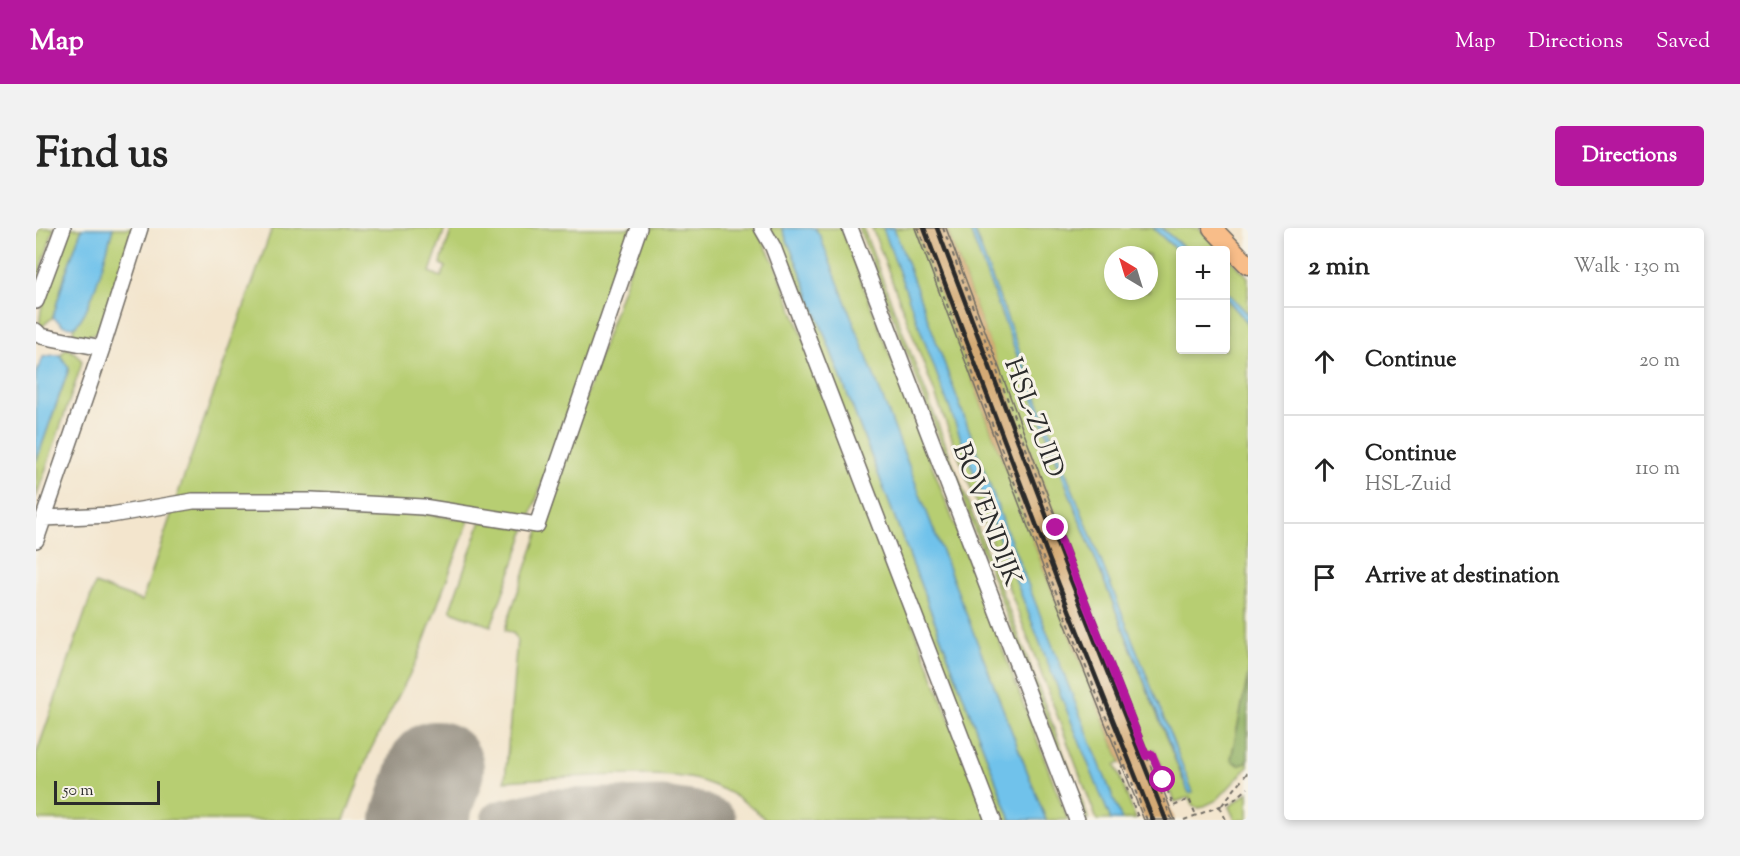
<!DOCTYPE html>
<html lang="en">
<head>
<meta charset="utf-8">
<style>
  :root { --surface:#fff; --page:#f2f2f2; --text:#222; --muted:#767676; --line:#e0e0e0; --accent:#b5179e }
  body { margin:0; font-family:"Sorts Mill Goudy",serif; background:var(--page); color:var(--text) }
  .controls { position:absolute; right:18px; top:18px; display:grid; overflow:hidden; border-radius:6px; box-shadow:0 3px 9px #0003 }
  .controls button { width:54px; height:54px; display:grid; place-items:center; padding:0; border:0; border-bottom:2px solid var(--line); background:var(--surface); color:var(--text); font:30px sans-serif }
  .compass { position:absolute; left:1068px; top:18px; width:54px; height:54px; border-radius:50%; background:var(--surface); box-shadow:0 3px 9px #0003; rotate:322deg }
  .scale { position:absolute; left:18px; bottom:15px; width:106px; box-sizing:border-box; padding-left:6px; border:3px solid #2b2b2b; border-top:0; font-size:16px; line-height:21px; white-space:nowrap; color:#2b2b2b; -webkit-text-stroke:4px #f7f3e8; paint-order:stroke }
  .stop { position:absolute; width:18px; height:18px; margin:-14px; border:4px solid #b5179e; border-radius:50%; background:#fff }
  .stop.end { background:#b5179e; border-color:#fff; box-shadow:0 2px 6px #0008 }
  .list { margin:0; padding:0; list-style:none }
  h2 { display:flex; justify-content:space-between; align-items:center; height:78px; margin:0; padding:0 24px; font-size:26px }
  h2 small { font-size:20px; font-weight:400; color:var(--muted) }
  .list li { display:grid; grid-template-columns:39px 1fr auto; gap:18px; align-items:center; box-sizing:border-box; height:108px; padding:0 24px; border-top:2px solid var(--line) }
  .list b { display:block; font-size:22px; white-space:nowrap }
  .list p { margin:0; font-size:20px; white-space:nowrap; color:var(--muted) }
  .list em { font-size:20px; font-style:normal; color:var(--muted) }
  .icon { flex:none; width:33px; height:33px; fill:none; stroke:currentColor; stroke-width:2; stroke-linecap:round; stroke-linejoin:round }
  .map { position:relative; flex:none; width:1212px; height:592px; overflow:hidden; border-radius:6px }
  header { display:flex; align-items:center; gap:36px; box-sizing:border-box; height:84px; padding:0 30px; background:var(--accent); color:#fff }
  header strong { font-size:28px }
  nav { display:flex; gap:33px; margin-inline-start:auto; font-size:21px }
  .intro { display:flex; align-items:center; justify-content:space-between; box-sizing:border-box; height:144px; padding:0 36px }
  h1 { margin:0; font-size:42px }
  .button { padding:15px 27px; border-radius:6px; background:var(--accent); color:#fff; font-size:21px; font-weight:700 }
  main { display:flex; gap:36px; padding:0 36px }
  aside { flex:1; background:var(--surface); border-radius:6px; box-shadow:0 3px 9px #0003 }
  .map>svg:first-child { display:block }
  .green { fill:#b7ce72; stroke:#717c4e; stroke-width:1.5; fill-rule:evenodd }
  .forest { fill:#91b164; stroke:#5e6e48; stroke-width:1.5 }
  .water { fill:#6fc2eb; stroke:#4d768b; stroke-width:1.5 }
  .lines { fill:none; stroke-linecap:round; stroke-linejoin:round }
  .taxiway { stroke:#8f887c; stroke-width:39 }
  .runway { stroke:#8f887c; stroke-width:96 }
  .building { fill:#d4aa74 }
  .minor-casing { stroke:#716c64; stroke-width:18 }
  .major-casing { stroke:#716c64; stroke-width:21 }
  .path { stroke:#716c64; stroke-width:2; stroke-dasharray:4.5 4.5; stroke-linecap:butt }
  .minor { stroke:#fff; stroke-width:15 }
  .major { stroke:#f8bd89; stroke-width:18 }
  .rail { stroke:#2b2b2b; stroke-width:4.5 }
  .route { stroke:#b5179e; stroke-width:8 }
  .labels { text-anchor:middle; dominant-baseline:central; stroke-width:6; stroke-linejoin:round; paint-order:stroke }
  .street-label { font-size:26px; fill:#2b2b2b; stroke:#f7f3e8 }
</style>
</head>
<body>
<header>
<strong>Map</strong>
<nav><a>Map</a><a>Directions</a><a>Saved</a></nav>
</header>
<div class="intro"><h1>Find us</h1><a class="button">Directions</a></div>
<main>
<div class="map">
<svg width="1212" height="592" viewBox="0 0 1212 592">
  <rect width="100%" height="100%" fill="#f7f3e8"/>
  <filter id="ink" filterUnits="userSpaceOnUse"><feTurbulence type="fractalNoise" baseFrequency=".0167" numOctaves="2"/><feDisplacementMap in="SourceGraphic" scale="12" xChannelSelector="R" yChannelSelector="G"/><feConvolveMatrix kernelMatrix="1 2 1 2 8 2 1 2 1" color-interpolation-filters="sRGB"/></filter>
  <filter id="wash" filterUnits="userSpaceOnUse"><feTurbulence type="fractalNoise" baseFrequency=".008" numOctaves="4" result="noise"/><feDisplacementMap in="SourceGraphic" scale="24" xChannelSelector="R" yChannelSelector="G"/><feGaussianBlur stdDeviation="1.35" result="paint"/><feColorMatrix in="noise" values="0 0 0 0 0 0 0 0 0 0 0 0 0 0 0 0 0 1.4 0 .05"/><feComposite in="paint" operator="in"/></filter>
  <g filter="url(#wash)">
    <rect width="100%" height="100%" fill="#f3e5cd"/>
    <path class="green" d="M4 0H18L0 57V12Z
      M32 0H46L29 47 17 89 3 101 5 82Z
      M77 0H101L64 103 52 108 37 109 38 99C56 83 69 25 77 0Z
      M236 0H409L394 44 405 49 410 39 405 36 406 31 416 0H596L494 290 139 274Z
      M608 0H717L721 3 740 38 952 592H730C710 572 685 558 658 551 640 547 621 547 603 547 558 547 513 550 469 553L481 411 478 406 469 402 471 395Z
      M731 0H746L763 40 975 592H963Z
      M779 0H805L1032 592H1010Z
      M823 0H827L1053 592H1049Z
      M836 0H879L1015 360 1085 535 1079 537 1100 591 1061 592Z
      M910 0H933L1039 280 1147 552 1156 563 1022 225 937 0H1117L1144 25V122H1190V70L1212 95V447L1195 531 1211 534 1212 530V539L1181 572 1164 580 1158 579 1154 569 1139 574 1118 521 1112 523 982 192ZM1077 27H1113V63H1077Z
      M1125 0H1163L1186 22H1151Z
      M1190 26 1212 49V86L1190 63Z
      M31 120 39 125 46 133 44 141 0 270V234L33 141 24 127Z
      M157 276 341 280 433 292 381 432 334 523 308 592H0V527L59 356 106 373 137 281Z
      M445 293 490 301 455 398 415 383V379Z
      M1212 564V592H1199L1193 579Z"/>
    <path class="forest" d="M1212 447V530L1211 534 1203 537 1195 532Z"/>
    <path class="water" d="M46 0H77C70 25 56 83 38 99L28 98 17 89 29 47Z
      M746 0H779L784 8 1010 592H975L763 40Z
      M847 0H858L970 301 1086 592H1075C995 396 919 199 847 0Z
      M933 0H937L1022 225 1157 564 1153 565 1039 280Z
      M1117 0H1125L1151 22H1144V25Z
      M1190 63 1212 86V95L1190 70Z
      M17 127H24L33 140 0 234V147L7 129Z"/>
    <g class="lines">
      <path class="taxiway" d="M464 592 516 580 627 578 661 583 681 592"/>
      <path class="runway" d="M383 592 400 541"/>
    </g>
    <g id="blocks">
      <path class="building" d="M879 0H910L1042 347 1139 592H1108L1015 360Z"/>
    </g>
  </g>
  <g filter="url(#ink)">
    <use href="#blocks" fill-opacity="0" stroke="#716c64" stroke-width="1.5"/>
    <g class="lines">
      <defs>
        <path id="minor" d="M726 0 737 19 957 592
          M814 0 1041 592
          M0 73 27 0
          M0 103 5 108 66 120 0 312
          M66 120 104 0
          M8 290 75 287 157 273H276L387 279 501 297 603 0"/>
        <path id="major" d="M1176 0 1212 37"/>
      </defs>
      <use href="#minor" class="minor-casing"/>
      <use href="#major" class="major-casing"/>
      <path class="path" d="M882 0 1018 359 1111 592
        M907 0 1020 300 1136 592
        M1110 528 1116 526 1138 578 1153 571 1160 587
        M1089 537 1083 540 1103 592
        M1186 577 1212 544
        M1184 579 1190 592
        M1148 592 1197 573 1212 560"/>
      <use href="#minor" class="minor"/>
      <use href="#major" class="major"/>
      <path class="rail" d="M888 0 1023 357 1117 592
        M901 0 1034 350 1130 592"/>
    </g>
  </g>
  <g class="lines" filter="url(#ink)">
    <path class="route" d="M1020 300 1110 528 1116 526 1127 552"/>
  </g>
  <g class="labels">
    <g class="street-label">
      <text transform="translate(997 190) rotate(69)">HSL-ZUID</text>
      <text transform="translate(950 287) rotate(69)">BOVENDIJK</text>
    </g>
  </g>
</svg>
<div class="controls">
<button>+</button>
<button>−</button>
</div>
<svg class="compass" viewBox="-18 -18 36 36"><path d="M0-13l5 13h-10z" fill="#e53935"/><path d="M0 13l5-13h-10z" fill="#767676"/></svg>
<div class="scale">50 m</div>
<div class="stop" style="left:1127px;top:552px"></div>
<div class="stop end" style="left:1020px;top:300px"></div>
</div>
<aside>
<h2>2 min<small>Walk · 130 m</small></h2>
<ul class="list">
<li><svg class="icon" aria-label="ahead" viewBox="0 0 24 24"><path d="M12 20V5M6 11l6-6 6 6"/></svg><div><b>Continue</b></div><em>20 m</em></li>
<li><svg class="icon" aria-label="ahead" viewBox="0 0 24 24"><path d="M12 20V5M6 11l6-6 6 6"/></svg><div><b>Continue</b><p>HSL-Zuid</p></div><em>110 m</em></li>
<li><svg class="icon" aria-label="arrive" viewBox="0 0 24 24"><path d="M6 21V4h12l-3 4 3 4H6"/></svg><div><b>Arrive at destination</b></div></li>
</ul>
</aside>
</main>
</body>
</html>
